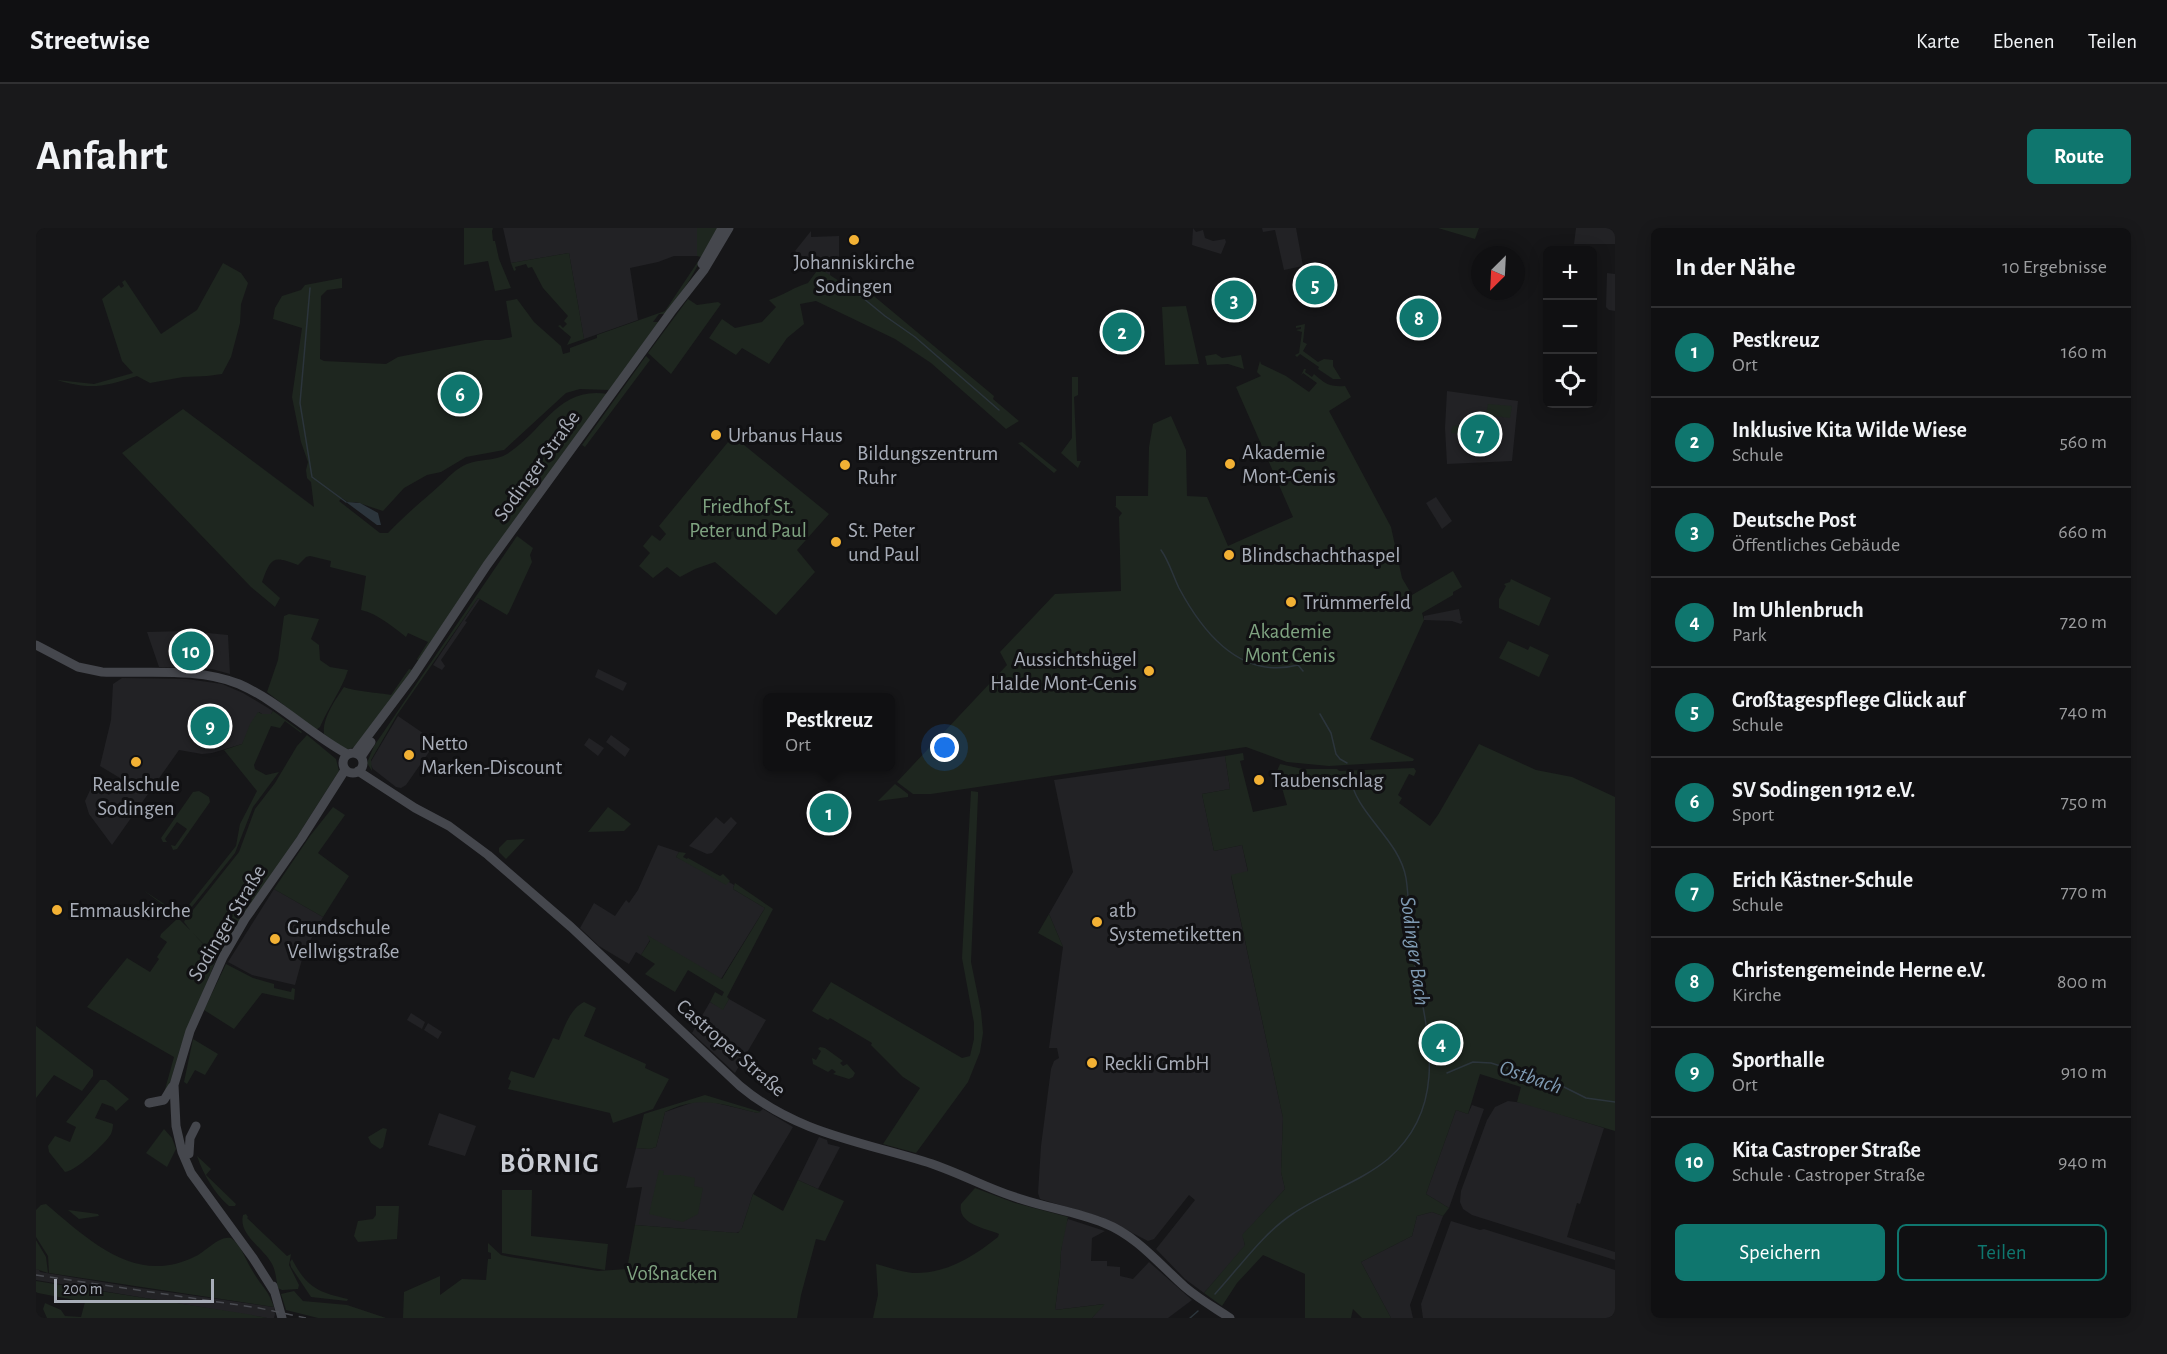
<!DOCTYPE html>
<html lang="de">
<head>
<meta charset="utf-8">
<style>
  :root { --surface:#101012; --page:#19191b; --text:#f1f3f6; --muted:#9c9d9f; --line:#303032; --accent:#0f766e }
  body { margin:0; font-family:"Alegreya Sans",sans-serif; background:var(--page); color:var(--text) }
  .controls { position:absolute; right:18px; top:18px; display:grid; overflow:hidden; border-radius:9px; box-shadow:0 3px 15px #0003 }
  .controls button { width:54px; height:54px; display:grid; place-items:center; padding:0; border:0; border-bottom:2px solid var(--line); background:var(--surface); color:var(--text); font:30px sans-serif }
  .compass { position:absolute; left:1435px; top:18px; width:54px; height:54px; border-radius:50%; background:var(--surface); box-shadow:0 3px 15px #0003; rotate:204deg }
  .scale { position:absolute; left:18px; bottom:15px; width:160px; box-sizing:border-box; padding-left:6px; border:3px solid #a8adb8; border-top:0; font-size:16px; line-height:21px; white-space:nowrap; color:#a8adb8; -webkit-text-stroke:4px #111113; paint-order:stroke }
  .you { position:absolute; left:909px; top:520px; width:21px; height:21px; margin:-15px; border:4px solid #fff; border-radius:50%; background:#1a73e8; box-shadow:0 0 0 9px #1a73e833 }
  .badge { display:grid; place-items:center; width:39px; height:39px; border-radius:50%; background:var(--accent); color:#fff; font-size:20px; font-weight:700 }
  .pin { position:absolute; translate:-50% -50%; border:3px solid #fff; box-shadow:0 2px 6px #0006 }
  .popup { position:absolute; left:727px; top:465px; width:132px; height:78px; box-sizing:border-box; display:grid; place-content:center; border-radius:9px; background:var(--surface); filter:drop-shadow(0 2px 4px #0005); font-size:20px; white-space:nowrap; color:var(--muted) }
  .popup b { font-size:22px; color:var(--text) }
  .popup::after { content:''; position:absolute; left:50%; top:100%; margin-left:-12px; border:12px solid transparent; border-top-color:var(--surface) }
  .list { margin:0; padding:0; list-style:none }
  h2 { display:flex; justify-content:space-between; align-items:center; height:78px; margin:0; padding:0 24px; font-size:26px }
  h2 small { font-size:20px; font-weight:400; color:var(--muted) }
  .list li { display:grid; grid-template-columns:39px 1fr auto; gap:18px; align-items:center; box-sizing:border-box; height:90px; padding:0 24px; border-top:2px solid var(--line) }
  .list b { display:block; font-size:22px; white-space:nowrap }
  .list p { margin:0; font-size:20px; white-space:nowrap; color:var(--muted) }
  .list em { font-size:20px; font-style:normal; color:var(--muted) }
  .actions { display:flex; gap:12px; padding:18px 24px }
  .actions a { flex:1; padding:14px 0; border:2px solid var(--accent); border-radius:9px; text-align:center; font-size:21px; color:var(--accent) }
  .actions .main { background:var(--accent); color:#fff }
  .icon { flex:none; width:33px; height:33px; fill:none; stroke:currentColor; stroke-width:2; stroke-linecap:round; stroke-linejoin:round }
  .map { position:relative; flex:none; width:1579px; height:1090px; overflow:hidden; border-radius:9px }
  header { display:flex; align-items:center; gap:36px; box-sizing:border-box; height:84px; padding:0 30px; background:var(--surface); border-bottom:2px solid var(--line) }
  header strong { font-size:28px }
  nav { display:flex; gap:33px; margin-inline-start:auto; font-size:21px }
  .intro { display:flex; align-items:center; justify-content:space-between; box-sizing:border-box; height:144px; padding:0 36px }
  h1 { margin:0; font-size:42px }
  .button { padding:15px 27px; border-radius:9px; background:var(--accent); color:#fff; font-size:21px; font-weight:700 }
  main { display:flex; gap:36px; padding:0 36px }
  aside { flex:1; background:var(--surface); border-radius:9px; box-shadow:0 3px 15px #0003 }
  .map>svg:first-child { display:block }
  .built { fill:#222225; fill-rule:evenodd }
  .green { fill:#1e261f }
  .water { fill:#2c353c }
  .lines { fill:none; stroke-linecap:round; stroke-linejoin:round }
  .stream { stroke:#2c353c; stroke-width:1.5 }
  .secondary { stroke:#45474d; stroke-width:9 }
  .rail { stroke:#4a4c52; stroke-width:1.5; stroke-dasharray:8 6; stroke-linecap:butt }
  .poi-dot { fill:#f2b134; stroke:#111113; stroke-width:2 }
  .labels { text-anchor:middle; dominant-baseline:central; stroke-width:6; stroke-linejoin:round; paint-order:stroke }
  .poi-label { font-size:21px; fill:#a8adb8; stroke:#111113; text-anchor:start }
  .street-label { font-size:21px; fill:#a8adb8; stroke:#111113 }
  .park-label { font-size:21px; fill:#7fa381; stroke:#111113 }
  .water-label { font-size:22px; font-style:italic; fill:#7f9bb3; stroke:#111113 }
  .district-label { font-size:27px; font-weight:bold; letter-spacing:1.5px; fill:#c9ccd4; stroke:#111113 }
</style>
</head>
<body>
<header>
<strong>Streetwise</strong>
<nav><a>Karte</a><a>Ebenen</a><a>Teilen</a></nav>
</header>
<div class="intro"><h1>Anfahrt</h1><a class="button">Route</a></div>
<main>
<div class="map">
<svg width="1579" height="1090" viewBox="0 0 1579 1090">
  <rect width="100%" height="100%" fill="#161618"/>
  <path class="built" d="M467 0H661V28H638L622 34 594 40 602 92 548 111 533 25 475 35Z
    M1157 0 1160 4 1167 2 1169 10 1177 13 1189 11 1190 14 1185 26 1156 17Z
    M1226 0H1260L1267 38 1248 42 1239 2 1227 4Z
    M1540 0H1579V16H1538Z
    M775 3V9L803 8V32L801 33V36H798V39H794V48L759 23Z
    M1571 45 1579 46V83L1573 82 1570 79Z
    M1411 163 1482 173 1476 233 1411 236 1409 200Z
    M1400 269 1416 293 1406 301 1390 275Z
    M442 370 444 371 429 393 431 394 405 432 409 438 406 442 397 437Z
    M1423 381 1425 391 1424 392 1427 393 1425 396 1416 393 1388 392V388Z
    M151 403 192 407 194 446 176 441 123 439 111 404Z
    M562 441 591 455 587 463 559 449Z
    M86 450 151 451 186 456 207 465 237 483 235 486H226L223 484 206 516 176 525 166 526 143 522 76 617 53 586 49 573 57 556 73 567 84 550 64 538 75 492 77 456Z
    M362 488 400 514 370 557 365 560 360 559 337 541 334 535Z
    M575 507 594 521 589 529 570 514Z
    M553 510 568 520 562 528 548 517Z
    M1189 528 1194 561 1166 566 1178 623 1206 617 1212 644 1195 648 1247 890 1245 944 1249 961 1207 1007 1209 1018 1168 1065 1149 1051 1120 1021 1159 972 1153 967 1118 1011 1112 1013 1065 989 1004 971 1002 965 1005 918 1015 841 1018 833 1023 830 1021 820H1013L1027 719 1013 686 1037 644 1018 552Z
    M680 589 688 596 695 589 701 595 676 625 671 626 653 618Z
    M622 617 643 624 640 629 693 654 698 657 697 661 729 680 685 751 614 712 605 727 600 724 593 736 563 718 544 700 558 675 579 688 590 672 593 675 602 662Z
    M238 661 287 689 268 724 259 757 216 747 192 734Z
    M693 771 730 792 699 845 656 805 674 774 687 781Z
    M375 785 389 794 386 801 371 792Z
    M392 795 406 804 402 811 388 802Z
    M672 873 722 885 727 881 757 899 717 966 705 1003 700 1005 599 997 606 959 590 960 600 920 614 921 620 919 629 884 658 874ZM627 947H644L658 958 614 986Z
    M1472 873 1488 875 1568 900 1544 976 1541 975 1531 1009 1579 1024V1032L1436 987 1427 981 1424 974 1425 963 1451 892 1459 879Z
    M1436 877 1448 881 1413 980 1390 966 1420 882 1432 886Z
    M403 885 440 898 429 928 392 917Z
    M783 909 791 912 792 916 804 919 782 961 762 952Z
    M1396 984 1407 988 1374 1077 1377 1090H1355L1325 1034 1376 1008 1381 988Z
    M1032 991 1069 1003 1056 1010 1055 1033H1071V1038L1084 1039V1048L1097 1051 1113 1034 1156 1072 1132 1090H1056L1068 1076 1019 1082 1024 1042 1025 1023 1028 1001Z
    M1415 993 1444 1002 1448 1001 1579 1042V1090H1387L1385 1076Z
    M0 1041 3 1042 4 1044 97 1059 238 1079 239 1086 238 1090H231L0 1052Z"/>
  <path class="green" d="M428 0H457L456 3 457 13H459L463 31 475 60 459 63 452 33 428 37Z
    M661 0H683L653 53 630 86H623L617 94H624L574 162 544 161 530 165 468 222 430 229 405 244 391 247 368 260 347 283 320 274 313 275 306 270 303 273 344 305H352C368 288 385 274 403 258 412 250 419 241 431 236 443 231 460 233 471 226 508 203 521 158 572 166L383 434 381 431 392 414 372 405 370 409C356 398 342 386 325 382L330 348 294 339 295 333 274 328 270 329 262 337C237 327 235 329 226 354L244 370 239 379 215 359 86 225 147 181 278 279 275 254 271 250 270 242 272 234 265 214 256 169 266 100 237 91 239 80 246 68 265 62 269 57 306 50V60L291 62 285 68 284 131 288 133 350 136 362 129 449 112H463L476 109 470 73 481 71 498 94 525 118 527 126 534 124V120L561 110V107L629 83 665 29 661 28Z
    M1402 0H1443L1439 11Z
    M533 25 548 111 531 117 535 109 522 98 524 97 527 100 531 96 528 93 532 88 507 60 496 39 492 40 490 36 479 39 480 42 478 43 475 35Z
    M187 35 205 45 212 55 205 76 204 95 195 129 186 146 171 148 147 149 114 155 101 148C68 159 54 162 21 152L58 156 97 145 86 133 66 71 83 57 85 60 88 58 86 54 89 52 125 106 161 82Z
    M783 40 814 60 817 58 833 64 958 168 957 171 983 193 970 201 895 135 859 111 780 73 764 76 768 96 751 110 733 136 706 120 700 127 673 110 686 91 699 100 726 94 740 79 733 72C748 67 758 59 772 55Z
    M652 71 661 77 682 74 685 76 635 146 612 125Z
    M1150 78 1163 136 1129 137 1126 79Z
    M1269 96 1267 114 1271 116 1267 123 1282 134 1288 131 1297 132V138L1305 151H1297L1282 141 1283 139 1264 126 1261 129 1259 127 1263 125 1266 104 1260 102 1265 101V99L1260 100V98Z
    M1180 126 1186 130 1205 127 1208 141 1192 136 1171 137 1169 128Z
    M610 128 614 132 549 219 546 217Z
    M1224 133 1225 136 1250 148 1273 164 1281 155 1267 145 1265 148 1268 141H1270L1269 144 1276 149 1278 146C1289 156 1294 159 1309 158L1315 169 1293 183 1355 299 1366 350 1376 367 1417 343 1426 359 1417 364V367L1386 385 1388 392 1334 511 1378 531 1377 533 1293 538 1251 534 1210 519 895 566H877L861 554 971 437 964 424 1019 366 1085 363 1083 289 1086 285 1079 278H1080V268H1112L1113 219 1117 196 1135 188 1150 222 1151 268 1171 269 1192 318 1257 289 1200 159 1225 148 1221 144Z
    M1036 149H1042V167L1038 169 1041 233H1045L1042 240 1025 225 1036 210Z
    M1452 176 1476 178 1474 190 1450 187Z
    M1426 197 1434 202 1444 203 1446 208 1415 205 1417 198Z
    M697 208 793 286 761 322 779 344 740 387 679 334 659 341 644 349 631 339 617 350 603 338 614 325 607 318 616 307 624 313 630 306 623 298Z
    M986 214 1021 242 1018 245 982 215Z
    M481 308 497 320 494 327 496 334 473 384 471 387 442 370 361 487 335 532 336 543 331 535 338 518Z
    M1475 351 1515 370 1503 398 1463 380V371L1470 358 1468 356 1474 354Z
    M253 386 283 391 275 411 283 417 284 432 294 439 312 442C306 461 292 480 284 499L280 502 231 464 242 432 248 388Z
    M1472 413 1492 422 1494 418 1513 427 1503 449 1463 430Z
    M373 441 377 442 319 519 309 522 288 506C286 491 299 472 308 459 317 463 344 465 355 467Z
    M237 483 266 504 265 505 249 493 244 500 235 498 218 537 219 541 230 547 243 544 217 579 199 625 147 690H145L107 662 145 687 200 618 204 596 221 563 188 522 206 516 214 496 222 484 226 486H235Z
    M271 507 300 531 303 543 185 728H179L156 704 180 730V732L144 821 132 862 128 865 138 829 51 779 91 730 114 744 123 731 121 729 131 714 124 709 125 706 142 690 154 702 148 694 149 692 203 624 219 581 239 555 261 518Z
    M1443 516 1500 542 1536 549 1579 569V903L1481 874 1485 859 1444 846 1432 886 1420 882 1390 966 1413 980 1407 988 1396 984 1381 988 1376 1008 1325 1034 1355 1090H1326L1317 1081 1315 1090H1269V1046L1227 1027 1201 1055 1186 1078 1168 1065 1209 1017 1206 1007 1249 961 1245 944 1247 890 1195 647 1212 643 1206 617 1178 623 1166 566 1194 561 1189 528 1207 525 1208 532 1204 533 1217 584 1251 577 1241 543 1244 536 1267 541H1301L1303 543 1378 540 1380 543 1378 548 1373 546 1362 567 1366 570 1363 575 1394 598 1402 587Z
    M859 556 872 566V569L842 573Z
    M163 563 173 569 174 574 141 621 137 622 135 617 139 618 151 601 141 594 129 611 131 614H127L125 610 157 564Z
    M935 563 942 564V568L935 734 945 783 947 805 944 824 932 854 880 925 847 916 884 860 867 849 835 817 836 815 794 790 792 792 776 783 795 754 926 830 934 828 938 811V795L926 730Z
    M791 577 800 584 792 594 783 587Z
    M297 579 309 587 282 625 313 648 287 689 238 661 274 608Z
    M572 579 595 596 588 603 552 604Z
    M489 611 470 631 463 624V620L471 612Z
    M643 624 650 625 647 629 651 631 652 630 684 648 687 646 694 653 690 657 640 629Z
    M699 655 737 681 691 769 693 771 687 782 674 774 679 764 686 768 688 764 652 742 639 764 609 746 619 736 605 727 614 713 611 707 686 751 729 680 697 661Z
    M1013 686 1027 719 1002 705Z
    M190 736 217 750 238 756V760L255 764 256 760 259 761 258 772 226 765 198 801 168 782Z
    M548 774 560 780 548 808 610 836 609 840 633 851 617 881 577 895 574 885 472 861 475 853 472 851 475 843 498 850 517 810 523 812C529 798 534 781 548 774Z
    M0 798 57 842V848L46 863 18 847 0 870Z
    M157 811 182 826 169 847 159 842 151 856 148 854Z
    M784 819 789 820 807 833 804 835 807 838 811 836 819 845 817 849 813 851 797 846 800 844 796 841 792 844 777 836 776 830 780 832 785 823 782 821Z
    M64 852H70L93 871 80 883 77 879 66 875 59 890 77 896C77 900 76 903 75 906 69 916 40 943 29 944L13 924 12 918 19 908 34 914 40 899 30 894Z
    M669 867 725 884 722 885C687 877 664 866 629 884L620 919 614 921 600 920 608 886Z
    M347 900 351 901 347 919 344 921 335 915 332 909Z
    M128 901 136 910 140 921 131 939 110 925Z
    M161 928 175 941 170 947 200 976 199 978H193C179 966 167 946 161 928Z
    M623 942 628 943 627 947H644L659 950 658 958 667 960 662 986 647 994 613 986Z
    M762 952 808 973 789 1013 780 1011 765 1067 761 1090H367L368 1064 404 1048V1067L426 1051 450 1052 452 1031H455V1025L452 1024V1015L465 1027 474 1029 562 1043 591 1041 599 997 702 1005 706 1000 717 966 747 983Z
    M939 960 979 975 1032 989 1025 1023 1024 1042 1019 1082 1069 1076 1056 1090H837L842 1067 840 1036C852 1039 865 1044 877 1045 910 1046 937 1029 962 1009L963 1006C948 1000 921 996 925 976Z
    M466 962H496L495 1008 572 1016 569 1042 466 1025Z
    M10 976C53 1012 100 1059 160 1028 170 1023 184 1007 195 1010 206 1018 209 1031 216 1042 225 1058 232 1061 238 1079L13 1045 12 1028 0 1009V982L5 977Z
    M340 978H363L361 1011 322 1014 318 1008 322 993 337 991 340 987Z
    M32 982 62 986 63 988 43 991Z
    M210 986 212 989 211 990 251 1028 255 1026 253 1037 263 1057 262 1061 246 1062 242 1060C240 1052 240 1043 236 1036 228 1020 202 1007 207 987Z
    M0 1012 10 1029 12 1045 0 1041Z
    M256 1031C271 1060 282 1064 312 1071L311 1073 275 1069 255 1039 254 1034Z
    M0 1053 211 1086 231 1090H11L7 1081 9 1075 25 1082 29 1088 45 1089 49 1074 2 1065 0 1064Z
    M258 1063 267 1073 311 1077 350 1090H282L250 1082 245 1066Z"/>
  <path class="water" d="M310 274 324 275 342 285 345 297H341Z"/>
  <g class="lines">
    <path class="stream" d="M274 60 264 175 276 249 310 274
      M816 61 849 88 879 109 963 182
      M1125 322C1133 333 1137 348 1143 360 1167 405 1205 452 1262 437L1267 443
      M1284 486 1295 505 1300 526 1304 531 1311 535
      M1411 845 1437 834 1455 835 1522 856 1550 870 1579 874
      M1179 1066C1203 1040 1228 1004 1258 985 1288 965 1324 954 1352 931 1417 875 1389 797 1377 726 1372 701 1374 675 1370 650 1363 610 1318 585 1314 547
      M1154 1090 1162 1083"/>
    <path class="secondary" d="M666 36 686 0
      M0 417 42 439 66 444C110 446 161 439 203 456 242 473 274 506 311 526
      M307 535a10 10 0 1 1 20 0a10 10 0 1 1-20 0Z
      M319 525 377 448 451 337 635 84 668 42 693 0
      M325 529 335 514
      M322 543 379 580 413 598 452 627 535 699 704 858C759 904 821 913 887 933 921 943 951 961 985 971 1012 980 1041 984 1068 995 1101 1008 1123 1036 1149 1059 1163 1071 1179 1080 1194 1090
      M113 875 128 872 136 859
      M153 926 154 910 160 898
      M237 1058 246 1090
      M238 1063 217 1030 155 945 146 924 140 898 138 857 154 803 187 729 209 691 265 611 309 542"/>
    <path class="rail" d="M0 1047 223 1080 270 1090"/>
  </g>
  <g class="poi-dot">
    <circle cx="818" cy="12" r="6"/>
    <circle cx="680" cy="207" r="6"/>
    <circle cx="1194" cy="236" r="6"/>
    <circle cx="809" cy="237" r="6"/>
    <circle cx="800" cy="314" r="6"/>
    <circle cx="1193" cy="327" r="6"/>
    <circle cx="1255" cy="374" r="6"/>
    <circle cx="1113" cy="443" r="6"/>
    <circle cx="373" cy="527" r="6"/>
    <circle cx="100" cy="534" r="6"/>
    <circle cx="1223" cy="552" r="6"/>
    <circle cx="21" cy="682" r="6"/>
    <circle cx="1061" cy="694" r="6"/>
    <circle cx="239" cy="711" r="6"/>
    <circle cx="1056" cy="835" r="6"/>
  </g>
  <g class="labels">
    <g class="poi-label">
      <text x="818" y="34" text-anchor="middle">Johanniskirche<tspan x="818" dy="24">Sodingen</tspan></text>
      <text x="692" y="207">Urbanus Haus</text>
      <text x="1206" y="224">Akademie<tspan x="1206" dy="24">Mont-Cenis</tspan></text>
      <text x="821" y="225">Bildungszentrum<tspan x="821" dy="24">Ruhr</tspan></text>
      <text x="812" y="302">St. Peter<tspan x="812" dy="24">und Paul</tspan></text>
      <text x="1205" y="327">Blindschachthaspel</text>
      <text x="1267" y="374">Trümmerfeld</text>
      <text x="1101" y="431" text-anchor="end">Aussichtshügel<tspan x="1101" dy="24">Halde Mont-Cenis</tspan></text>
      <text x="385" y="515">Netto<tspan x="385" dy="24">Marken-Discount</tspan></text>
      <text x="1235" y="552">Taubenschlag</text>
      <text x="100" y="556" text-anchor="middle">Realschule<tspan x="100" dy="24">Sodingen</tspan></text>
      <text x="33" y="682">Emmauskirche</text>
      <text x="1073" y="682">atb<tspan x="1073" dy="24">Systemetiketten</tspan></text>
      <text x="251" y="699">Grundschule<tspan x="251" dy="24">Vellwigstraße</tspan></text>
      <text x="1068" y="835">Reckli GmbH</text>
    </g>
    <g class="street-label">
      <text transform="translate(501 238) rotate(-54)">Sodinger Straße</text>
      <text transform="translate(191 695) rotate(-59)">Sodinger Straße</text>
      <text transform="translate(695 820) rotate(41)">Castroper Straße</text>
    </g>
    <g class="park-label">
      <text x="712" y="278">Friedhof St.<tspan x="712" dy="24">Peter und Paul</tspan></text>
      <text x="1254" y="403">Akademie<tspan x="1254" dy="24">Mont Cenis</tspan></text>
      <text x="636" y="1045">Voßnacken</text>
    </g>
    <g class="water-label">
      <text transform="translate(1379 723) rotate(82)">Sodinger Bach</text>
      <text transform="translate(1495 849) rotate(19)">Ostbach</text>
    </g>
    <g class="district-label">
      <text x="514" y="935">BÖRNIG</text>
    </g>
  </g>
</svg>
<div class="controls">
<button>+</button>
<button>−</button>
<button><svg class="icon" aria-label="locate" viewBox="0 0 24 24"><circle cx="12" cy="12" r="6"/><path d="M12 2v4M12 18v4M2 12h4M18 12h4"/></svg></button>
</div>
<svg class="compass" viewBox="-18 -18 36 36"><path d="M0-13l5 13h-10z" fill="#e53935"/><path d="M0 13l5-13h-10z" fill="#9c9d9f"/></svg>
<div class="scale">200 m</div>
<div class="you"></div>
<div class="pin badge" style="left:793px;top:585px">1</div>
<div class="popup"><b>Pestkreuz</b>Ort</div>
<div class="pin badge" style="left:1086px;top:104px">2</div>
<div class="pin badge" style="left:1198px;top:72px">3</div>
<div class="pin badge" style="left:1405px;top:815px">4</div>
<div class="pin badge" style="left:1279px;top:57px">5</div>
<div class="pin badge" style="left:424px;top:166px">6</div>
<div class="pin badge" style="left:1444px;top:206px">7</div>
<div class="pin badge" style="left:1383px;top:90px">8</div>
<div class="pin badge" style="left:174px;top:498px">9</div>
<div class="pin badge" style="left:155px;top:423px">10</div>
</div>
<aside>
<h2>In der Nähe<small>10 Ergebnisse</small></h2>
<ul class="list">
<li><span class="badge">1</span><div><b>Pestkreuz</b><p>Ort</p></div><em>160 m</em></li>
<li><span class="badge">2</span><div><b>Inklusive Kita Wilde Wiese</b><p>Schule</p></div><em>560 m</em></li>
<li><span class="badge">3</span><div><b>Deutsche Post</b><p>Öffentliches Gebäude</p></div><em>660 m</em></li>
<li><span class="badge">4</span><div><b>Im Uhlenbruch</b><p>Park</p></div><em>720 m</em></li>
<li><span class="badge">5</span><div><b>Großtagespflege Glück auf</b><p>Schule</p></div><em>740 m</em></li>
<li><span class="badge">6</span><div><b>SV Sodingen 1912 e.V.</b><p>Sport</p></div><em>750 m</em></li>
<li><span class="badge">7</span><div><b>Erich Kästner-Schule</b><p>Schule</p></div><em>770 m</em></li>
<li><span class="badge">8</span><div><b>Christengemeinde Herne e.V.</b><p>Kirche</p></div><em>800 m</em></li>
<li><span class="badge">9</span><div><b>Sporthalle</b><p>Ort</p></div><em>910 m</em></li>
<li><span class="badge">10</span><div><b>Kita Castroper Straße</b><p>Schule · Castroper Straße</p></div><em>940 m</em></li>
</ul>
<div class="actions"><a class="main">Speichern</a><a>Teilen</a></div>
</aside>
</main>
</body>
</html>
